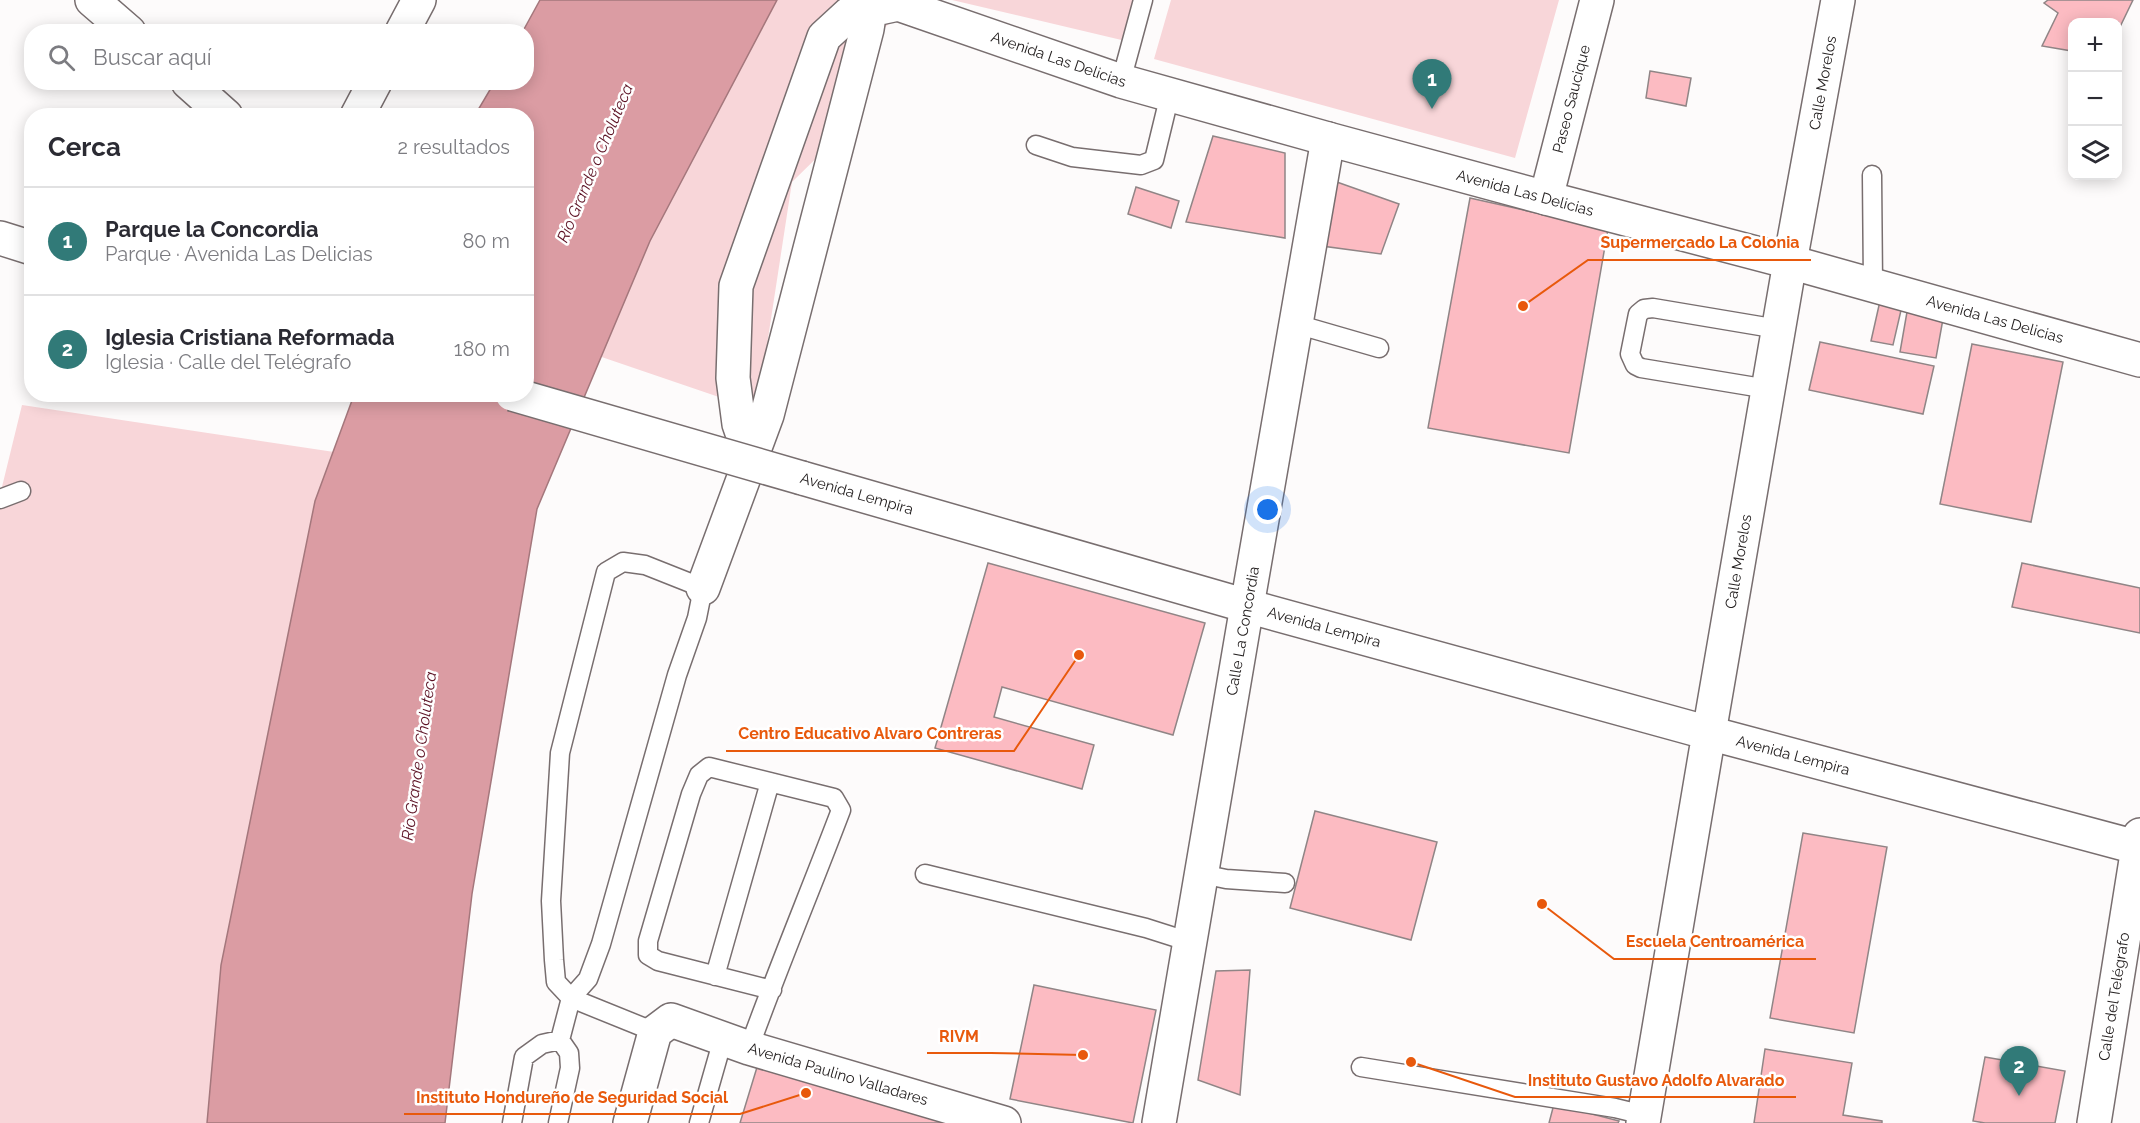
<!DOCTYPE html>
<html lang="es">
<head>
<meta charset="utf-8">
<style>
  :root { --surface:#fff; --page:#f2f2f3; --text:#2b2b33; --muted:#7c7c81; --line:#e1e1e2; --accent:#317a78 }
  body { margin:0; font-family:Raleway,sans-serif; background:var(--page); color:var(--text) }
  .controls { position:absolute; right:18px; top:18px; display:grid; overflow:hidden; border-radius:12px; box-shadow:0 3px 15px #0003 }
  .controls button { width:54px; height:54px; display:grid; place-items:center; padding:0; border:0; border-bottom:2px solid var(--line); background:var(--surface); color:var(--text); font:30px sans-serif }
  .you { position:absolute; left:1268px; top:510px; width:21px; height:21px; margin:-15px; border:4px solid #fff; border-radius:50%; background:#1a73e8; box-shadow:0 0 0 9px #1a73e833 }
  .badge { display:grid; place-items:center; width:39px; height:39px; border-radius:50%; background:var(--accent); color:#fff; font-size:20px; font-weight:700 }
  .pin { position:absolute; translate:-50% -50px; filter:drop-shadow(0 2px 3px #0008) }
  .pin::after { content:''; position:absolute; top:32px; width:21px; height:18px; background:inherit; clip-path:polygon(0 0,100% 0,50% 100%) }
  .list { margin:0; padding:0; list-style:none }
  h2 { display:flex; justify-content:space-between; align-items:center; height:78px; margin:0; padding:0 24px; font-size:26px }
  h2 small { font-size:20px; font-weight:400; color:var(--muted) }
  .list li { display:grid; grid-template-columns:39px 1fr auto; gap:18px; align-items:center; box-sizing:border-box; height:108px; padding:0 24px; border-top:2px solid var(--line) }
  .list b { display:block; font-size:22px; white-space:nowrap }
  .list p { margin:0; font-size:20px; white-space:nowrap; color:var(--muted) }
  .list em { font-size:20px; font-style:normal; color:var(--muted) }
  .icon { flex:none; width:33px; height:33px; fill:none; stroke:currentColor; stroke-width:2; stroke-linecap:round; stroke-linejoin:round }
  .map { position:relative; flex:none; width:2140px; height:1123px; overflow:hidden }
  .search { position:absolute; background:var(--surface); box-shadow:0 3px 15px #0003; left:24px; top:24px; width:510px; height:66px; display:flex; align-items:center; gap:15px; box-sizing:border-box; padding:0 21px; border-radius:24px; color:var(--muted); font-size:22px }
  .panel { position:absolute; background:var(--surface); box-shadow:0 3px 15px #0003; left:24px; top:108px; width:510px; height:294px; border-radius:24px }
  .map>svg:first-child { display:block }
  .green { fill:#f8d6d9 }
  .water { fill:#db9ca3; stroke:#a4777c; stroke-width:1.5 }
  .building { fill:#fcbbc2; stroke:#908586; stroke-width:1.5 }
  .lines { fill:none; stroke-linecap:round; stroke-linejoin:round }
  .service-casing { stroke:#786e6f; stroke-width:21 }
  .minor-casing { stroke:#786e6f; stroke-width:36 }
  .tertiary-casing { stroke:#786e6f; stroke-width:36 }
  .secondary-casing { stroke:#786e6f; stroke-width:36 }
  .service { stroke:#fff; stroke-width:18 }
  .minor { stroke:#fff; stroke-width:33 }
  .tertiary { stroke:#fff; stroke-width:33 }
  .secondary { stroke:#fff; stroke-width:33 }
  .secondary-bridge-casing { stroke:#786e6f; stroke-width:36; stroke-linecap:butt }
  .secondary-bridge { stroke:#fff; stroke-width:33 }
  .labels { text-anchor:middle; dominant-baseline:central; stroke-width:5; stroke-linejoin:round; paint-order:stroke }
  .street-label { font-size:15px; fill:#252121; stroke:#fff }
  .water-label { font-size:16px; font-style:italic; fill:#5c1224; stroke:#fff }
  .leader { fill:none; stroke:#e8590c; stroke-width:2 }
  .callout-dot { fill:#e8590c; stroke:#fff; stroke-width:2 }
  .callout-label { font-size:16px; text-anchor:middle; font-weight:bold; fill:#e8590c; stroke:#fff; stroke-width:5; stroke-linejoin:round; paint-order:stroke }
</style>
</head>
<body>
<div class="map">
<svg width="2140" height="1123" viewBox="0 0 2140 1123">
  <rect width="100%" height="100%" fill="#fdfbfb"/>
  <path class="green" d="M705 0H917L876 35 842 133 792 182 757 410 543 337Z
    M952 0H1140L1130 42Z
    M1171 0H1559L1515 158 1154 59Z
    M22 405 401 462 317 1123H0V495Z"/>
  <path class="water" d="M540 0H777L650 241 537 509 472 894 445 1123H207L221 965 315 501 354 395 526 394V116L475 115 494 83 526 82V32L523 31Z"/>
  <path class="building" d="M2048 0H2133L2118 31V22H2072V51L2042 46 2058 13 2044 3Z
    M1650 71 1691 78 1686 106 1646 98Z
    M1213 136 1285 153V238L1186 222Z
    M1334 181 1399 204 1381 254 1322 246Z
    M1136 187 1179 201 1171 228 1128 214Z
    M1470 198 1608 229 1569 453 1428 428Z
    M1880 301 1902 306 1893 345 1871 341Z
    M1907 312 1943 319 1936 358 1900 352Z
    M1820 342 1934 366 1923 414 1809 390Z
    M1972 344 2063 362 2031 522 1940 504Z
    M988 563 1205 623 1173 735 1002 687 994 717 1094 745 1082 789 935 748Z
    M2022 563 2140 588V633L2012 607Z
    M1315 811 1437 842 1411 940 1290 908Z
    M1803 833 1887 847 1854 1033 1770 1018Z
    M1250 970 1240 1095 1198 1080 1216 971Z
    M1034 985 1156 1010 1133 1123 1010 1099Z
    M1765 1049 1852 1063 1843 1115 1882 1121V1123H1754Z
    M1985 1057 2065 1071 2055 1123H1985L1973 1121Z
    M758 1064 970 1123H740Z
    M1554 1104 1619 1121 1618 1123H1549Z"/>
  <g class="lines">
    <defs>
      <path id="service" d="M1121 81 1143 0
        M1036 145 1072 157 1141 165 1154 160 1170 94
        M1872 175 1873 285
        M1296 324 1379 348
        M1768 389 1641 368 1635 365 1630 354 1638 314 1644 309 1653 308 1778 329
        M0 499 21 491
        M623 562 645 565 703 588 697 618 677 675 601 944 588 979 571 998 556 982 554 960 551 901 560 753 606 572Z
        M925 874 1146 928 1190 942
        M1202 874 1226 879 1285 883
        M715 976 770 782
        M560 1040 571 998 655 1032
        M749 1048C778 968 811 889 841 810L834 798 709 767 699 775 691 794 648 941V955L658 961 772 990
        M1361 1067 1615 1108 1644 1115
        M512 1123 524 1057 542 1044 560 1040 569 1053 570 1068 558 1123
        M699 1123 723 1039"/>
      <g id="minor">
        <path d="M92 0 129 32"/>
        <path d="M402 32 419 0"/>
        <path d="M188 82 226 116"/>
        <path d="M357 116 375 82"/>
        <path id="s1" d="M1546 198 1790 262 2140 360"/>
        <path d="M751 459 739 424 733 378 736 286 824 37 849 14 870 10"/>
        <path id="s2" d="M703 588 767 415 867 29 870 10 898 4 1121 81 1328 139"/>
        <path id="s3" d="M1709 733 2140 848"/>
        <path id="s4" d="M2094 1123 2140 835"/>
      </g>
      <g id="tertiary">
        <path id="s5" d="M1247 606 1328 139 1546 198 1597 0"/>
        <path id="s6" d="M1709 733 1790 262 1838 0"/>
        <path id="s7" d="M630 1123 655 1032 671 1020 749 1048 1004 1123"/>
      </g>
      <g id="secondary">
        <path d="M0 238 32 248"/>
        <path id="s8" d="M802 478 1247 606 1709 733 1643 1123"/>
        <path d="M1159 1123 1247 606"/>
      </g>
    </defs>
    <use href="#service" class="service-casing"/>
    <use href="#minor" class="minor-casing"/>
    <use href="#tertiary" class="tertiary-casing"/>
    <use href="#secondary" class="secondary-casing"/>
    <use href="#service" class="service"/>
    <use href="#minor" class="minor"/>
    <use href="#tertiary" class="tertiary"/>
    <use href="#secondary" class="secondary"/>
    <defs>
      <path id="secondary-bridge" d="M512 394 802 478"/>
    </defs>
    <use href="#secondary-bridge" class="secondary-bridge-casing"/>
    <use href="#secondary-bridge" class="secondary-bridge"/>
  </g>
  <g class="labels">
    <g class="street-label">
      <text stroke="none"><textPath href="#s2" startOffset="801">Avenida Las Delicias</textPath></text>
      <text stroke="none"><textPath href="#s6" startOffset="660">Calle Morelos</textPath></text>
      <text stroke="none"><textPath href="#s5" startOffset="802">Paseo Saucique</textPath></text>
      <text transform="translate(1525 193) rotate(15)">Avenida Las Delicias</text>
      <text stroke="none"><textPath href="#s1" startOffset="465">Avenida Las Delicias</textPath></text>
      <text stroke="none"><textPath href="#s8" startOffset="57">Avenida Lempira</textPath></text>
      <text stroke="none"><textPath href="#s6" startOffset="174">Calle Morelos</textPath></text>
      <text stroke="none"><textPath href="#s8" startOffset="543">Avenida Lempira</textPath></text>
      <text transform="translate(1243 631) rotate(-80)">Calle La Concordia</text>
      <text stroke="none"><textPath href="#s3" startOffset="87">Avenida Lempira</textPath></text>
      <text stroke="none"><textPath href="#s4" startOffset="128">Calle del Telégrafo</textPath></text>
      <text stroke="none"><textPath href="#s7" startOffset="290">Avenida Paulino Valladares</textPath></text>
    </g>
    <g class="water-label">
      <text transform="translate(595 163) rotate(-67)">Río Grande o Choluteca</text>
      <text transform="translate(419 756) rotate(-82)">Río Grande o Choluteca</text>
    </g>
  </g>
  <path class="leader" d="M1523 306L1588 260H1811M1079 655L1014 751H726M1542 904L1614 959H1816M1083 1055L991 1053H927M1411 1062L1515 1097H1796M806 1093L740 1114H404"/>
  <g class="callout-dot">
    <circle cx="1523" cy="306" r="6"/>
    <circle cx="1079" cy="655" r="6"/>
    <circle cx="1542" cy="904" r="6"/>
    <circle cx="1083" cy="1055" r="6"/>
    <circle cx="1411" cy="1062" r="6"/>
    <circle cx="806" cy="1093" r="6"/>
  </g>
  <g class="callout-label">
    <text x="1700" y="248">Supermercado La Colonia</text>
    <text x="870" y="739">Centro Educativo Alvaro Contreras</text>
    <text x="1715" y="947">Escuela Centroamérica</text>
    <text x="959" y="1042">RIVM</text>
    <text x="1656" y="1086">Instituto Gustavo Adolfo Alvarado</text>
    <text x="572" y="1103">Instituto Hondureño de Seguridad Social</text>
  </g>
</svg>
<div class="controls">
<button>+</button>
<button>−</button>
<button><svg class="icon" aria-label="layers" viewBox="0 0 24 24"><path d="M12 4l9 5-9 5-9-5zM3 14l9 5 9-5"/></svg></button>
</div>
<div class="you"></div>
<div class="pin badge" style="left:1432px;top:109px">1</div>
<div class="pin badge" style="left:2019px;top:1096px">2</div>
<div class="search"><svg class="icon" aria-label="search" viewBox="0 0 24 24"><circle cx="10" cy="10" r="6"/><path d="M15 15l6 6"/></svg>Buscar aquí</div>
<section class="panel">
<h2>Cerca<small>2 resultados</small></h2>
<ul class="list">
<li><span class="badge">1</span><div><b>Parque la Concordia</b><p>Parque · Avenida Las Delicias</p></div><em>80 m</em></li>
<li><span class="badge">2</span><div><b>Iglesia Cristiana Reformada</b><p>Iglesia · Calle del Telégrafo</p></div><em>180 m</em></li>
</ul>
</section>
</div>
</body>
</html>
